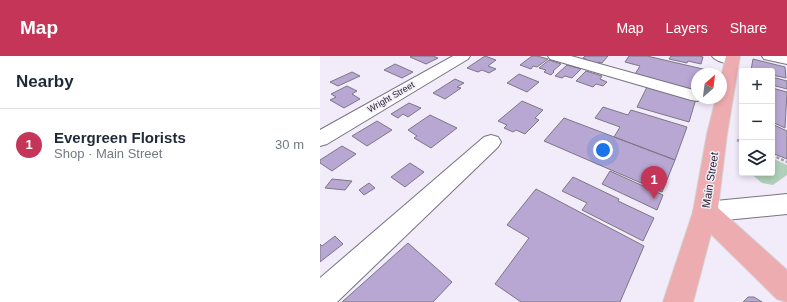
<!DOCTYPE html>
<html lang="en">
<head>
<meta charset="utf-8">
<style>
  :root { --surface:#fff; --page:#f2f2f3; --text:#1f2937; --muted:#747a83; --line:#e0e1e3; --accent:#c53557 }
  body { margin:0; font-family:Arial,sans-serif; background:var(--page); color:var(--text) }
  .controls { position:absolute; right:12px; top:12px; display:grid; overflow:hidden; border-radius:4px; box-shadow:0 2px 6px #0003 }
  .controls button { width:36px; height:36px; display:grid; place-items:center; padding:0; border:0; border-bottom:1px solid var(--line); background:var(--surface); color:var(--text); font:20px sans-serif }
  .compass { position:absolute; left:371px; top:12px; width:36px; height:36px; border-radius:50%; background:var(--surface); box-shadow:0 2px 6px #0003; rotate:28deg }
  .you { position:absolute; left:283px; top:94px; width:14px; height:14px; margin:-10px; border:3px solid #fff; border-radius:50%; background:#1a73e8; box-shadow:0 0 0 6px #1a73e833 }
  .badge { display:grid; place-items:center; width:26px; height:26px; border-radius:50%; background:var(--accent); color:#fff; font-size:13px; font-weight:700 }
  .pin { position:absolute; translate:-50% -33px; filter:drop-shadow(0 1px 2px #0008) }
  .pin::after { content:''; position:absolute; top:21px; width:14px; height:12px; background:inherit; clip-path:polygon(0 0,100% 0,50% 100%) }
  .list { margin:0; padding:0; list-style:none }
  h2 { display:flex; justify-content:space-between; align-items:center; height:52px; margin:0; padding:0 16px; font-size:17px }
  h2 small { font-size:13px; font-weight:400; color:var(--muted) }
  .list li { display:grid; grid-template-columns:26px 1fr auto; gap:12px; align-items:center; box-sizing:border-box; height:72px; padding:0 16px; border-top:1px solid var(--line) }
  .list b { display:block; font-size:15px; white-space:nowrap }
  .list p { margin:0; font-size:13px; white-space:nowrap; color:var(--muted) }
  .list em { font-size:13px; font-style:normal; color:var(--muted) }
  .icon { flex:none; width:22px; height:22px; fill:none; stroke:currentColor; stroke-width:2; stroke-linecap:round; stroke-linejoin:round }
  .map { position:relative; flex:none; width:467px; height:246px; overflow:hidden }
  header { display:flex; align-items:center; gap:24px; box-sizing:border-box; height:56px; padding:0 20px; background:var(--accent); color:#fff }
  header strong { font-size:19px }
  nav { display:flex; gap:22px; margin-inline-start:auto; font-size:14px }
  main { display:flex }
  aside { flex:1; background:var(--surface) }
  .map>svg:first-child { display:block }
  .green { fill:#b0d0b9 }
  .building { fill:#b8a7d2; stroke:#7c7784 }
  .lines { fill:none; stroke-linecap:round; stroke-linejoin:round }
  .minor-casing { stroke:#777380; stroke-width:2 }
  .major-casing { stroke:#d2d2d3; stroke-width:2 }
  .path { stroke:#a5a0ac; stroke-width:2.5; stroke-dasharray:3 2; stroke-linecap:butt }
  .minor { fill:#fff; fill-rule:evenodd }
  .major { fill:#edacaf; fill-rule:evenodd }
  .labels { text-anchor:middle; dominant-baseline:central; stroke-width:3; stroke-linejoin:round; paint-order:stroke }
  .far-street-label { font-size:9px; fill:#201e23; stroke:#f1ebfa }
  .street-label { font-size:11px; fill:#201e23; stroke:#f1ebfa }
</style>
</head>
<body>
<header>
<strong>Map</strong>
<nav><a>Map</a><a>Layers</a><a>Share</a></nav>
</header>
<main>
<aside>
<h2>Nearby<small></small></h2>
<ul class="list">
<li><span class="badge">1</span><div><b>Evergreen Florists</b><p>Shop · Main Street</p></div><em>30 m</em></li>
</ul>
</aside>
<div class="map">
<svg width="467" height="246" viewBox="0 0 467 246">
  <rect width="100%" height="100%" fill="#f1ebfa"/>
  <path class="green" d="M452 102 467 109V119L453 129 442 127 430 117H452Z"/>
  <path class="building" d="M92 0H113L118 2 106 8 90 1Z
    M165 0 176 4 168 10 176 13 169 17 162 14 158 16 147 12Z
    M212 0H217L228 3 217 11 213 10 211 13 200 9Z
    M265 0H288L282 7 278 6 276 8 265 5 266 3 263 2Z
    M309 0H327L387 14 386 18H377V35L315 18 320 10 305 6Z
    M351 0H380L383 1 381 8 368 5 367 7 349 3Z
    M433 3 465 11 466 22 452 19V15L431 14Z
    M229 4 241 8 233 15 234 16 231 19 224 16 226 14 219 12Z
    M75 8 93 16 82 22 64 14Z
    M247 9 261 13 252 22 245 20 242 22 235 20Z
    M266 15 282 20 280 23 287 26 283 30 276 28 273 31 256 25Z
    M32 16 40 20 18 30 10 26Z
    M199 18 219 26 207 36 187 27Z
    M452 21 467 25V33L452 29Z
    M135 23 144 27 137 31 141 32 125 43 113 37Z
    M328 29 376 43 369 66 317 51Z
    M27 30 37 35 32 38 40 43 24 52 10 44 16 41 11 38Z
    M452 32 467 36 465 72 452 66Z
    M202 45 223 54 215 62 219 64 205 78 196 74 193 76 184 72 187 69 178 65Z
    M89 47 101 52 88 61 83 58 78 62 71 58Z
    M283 51 308 59 311 54 367 71 355 104 294 81 300 71 275 62Z
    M110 59 137 72 111 92 94 82 97 80 88 74Z
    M244 62 355 104 342 136 224 85Z
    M57 65 72 74 47 90 32 80Z
    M452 68 467 75V103L452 97Z
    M22 90 36 98 12 115 0 107V104Z
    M90 107 104 116 85 131 71 121Z
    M290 115 343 139 337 154 282 128Z
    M253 121 299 143 298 145 334 162 323 185 262 154 267 147 242 135Z
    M12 123 32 125 25 134 5 132Z
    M49 127 55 132 44 139 39 134Z
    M216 133 324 190 300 246H201L175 228 209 182 187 169Z
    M15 180 23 188 0 206V188L2 190Z
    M88 187 132 226 113 246H22Z
    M428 241H434L442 246H423Z"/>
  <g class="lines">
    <defs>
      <path id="minor" d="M133 0H150L148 3 7 88 0 90V74Z
        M228 0H251L377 35V42H384L377 45 371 44 230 3Z
        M392 0H414L419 4 417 7C410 9 396 6 392 0Z
        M442 0H467V8L444 3Z
        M171 79 178 81 181 86 178 91 17 246H0V222L164 81Z
        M467 138V158L385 166 376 163 373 156 376 149 385 146Z"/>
      <path id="major" d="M406 0H420L407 78 398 152 467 214V246L457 243 391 178 373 246H343L373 156 387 78 396 42H401V21Z"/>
    </defs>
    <use href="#minor" class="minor-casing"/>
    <use href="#major" class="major-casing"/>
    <path class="path" d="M417 84 422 86
      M452 99 467 106"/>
    <use href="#minor" class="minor"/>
    <use href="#major" class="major"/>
  </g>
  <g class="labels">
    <g class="far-street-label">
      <text transform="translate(71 41) rotate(-30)">Wright Street</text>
    </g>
    <g class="street-label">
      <text transform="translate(390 124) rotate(-81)">Main Street</text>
    </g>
  </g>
</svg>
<div class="controls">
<button>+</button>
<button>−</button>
<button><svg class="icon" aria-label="layers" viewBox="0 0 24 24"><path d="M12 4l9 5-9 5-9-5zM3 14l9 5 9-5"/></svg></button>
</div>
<svg class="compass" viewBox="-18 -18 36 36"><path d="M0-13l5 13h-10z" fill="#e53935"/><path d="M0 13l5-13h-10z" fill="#747a83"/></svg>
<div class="you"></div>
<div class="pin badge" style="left:334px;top:143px">1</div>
</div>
</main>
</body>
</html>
